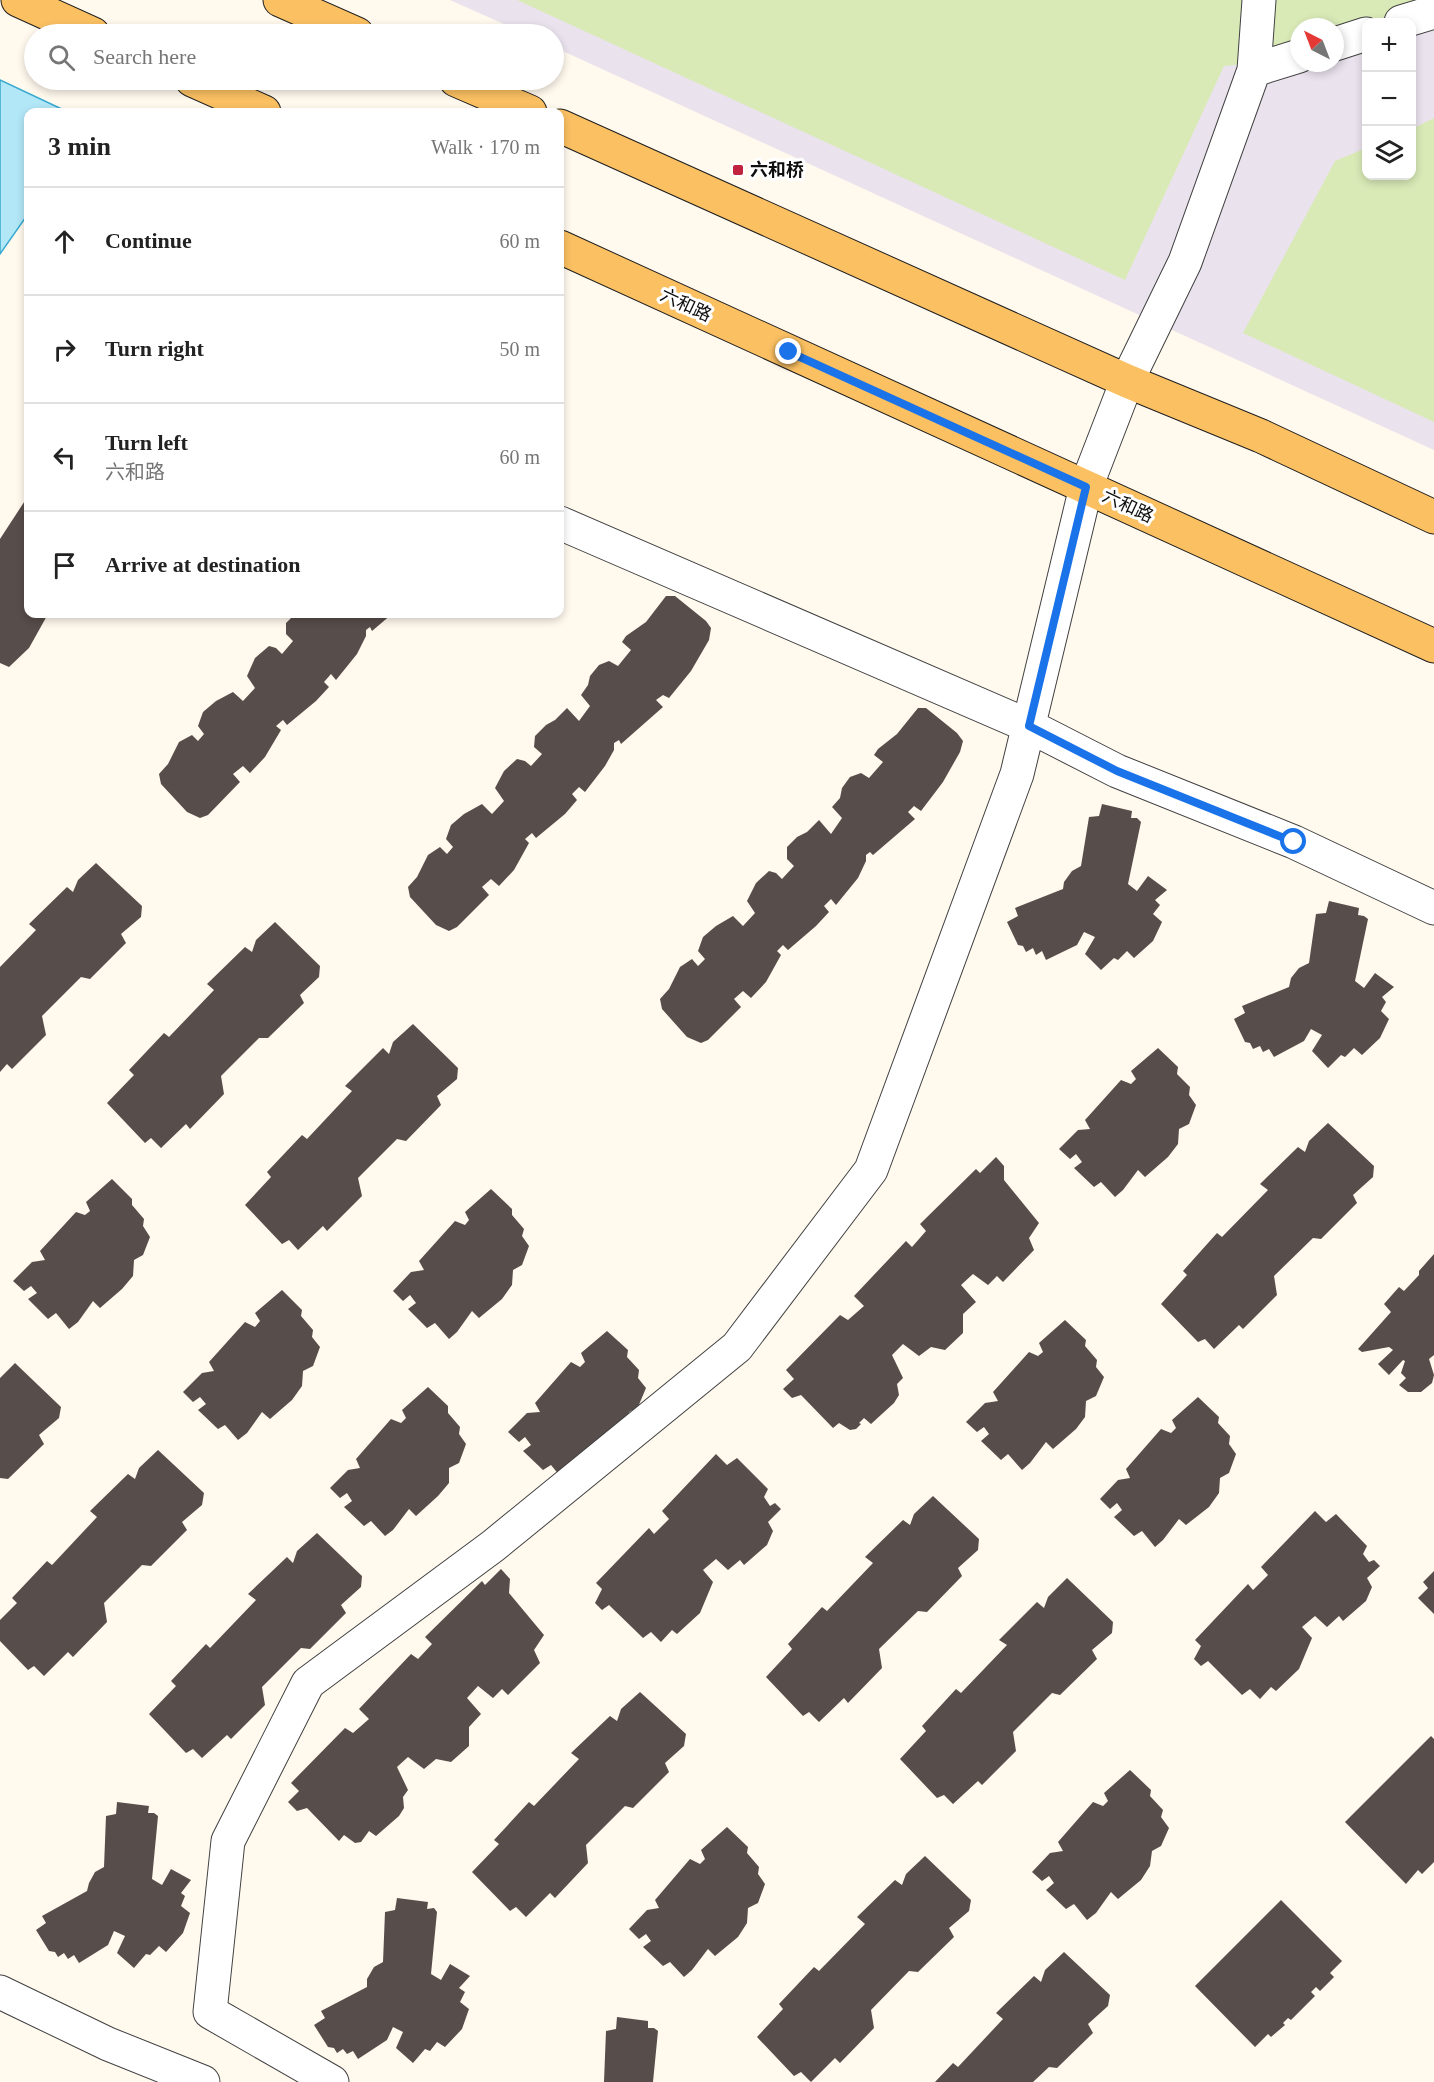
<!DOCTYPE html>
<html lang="en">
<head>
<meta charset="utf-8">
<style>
  :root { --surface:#fff; --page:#f2f2f2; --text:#222; --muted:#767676; --line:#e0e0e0 }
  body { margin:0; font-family:"Times New Roman","Noto Sans SC",serif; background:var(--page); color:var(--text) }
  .controls { position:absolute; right:18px; top:18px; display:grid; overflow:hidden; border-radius:12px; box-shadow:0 3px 9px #0003 }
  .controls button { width:54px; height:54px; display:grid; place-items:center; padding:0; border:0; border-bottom:2px solid var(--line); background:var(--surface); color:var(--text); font:30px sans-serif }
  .compass { position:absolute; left:1290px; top:18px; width:54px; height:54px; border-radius:50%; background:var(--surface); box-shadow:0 3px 9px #0003; rotate:318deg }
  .stop { position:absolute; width:18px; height:18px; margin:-14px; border:4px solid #1a73e8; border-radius:50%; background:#fff }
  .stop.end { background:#1a73e8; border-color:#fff; box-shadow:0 2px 6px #0008 }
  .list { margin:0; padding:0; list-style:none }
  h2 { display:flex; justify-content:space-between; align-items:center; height:78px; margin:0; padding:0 24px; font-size:26px }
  h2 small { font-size:20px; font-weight:400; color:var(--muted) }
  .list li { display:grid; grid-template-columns:39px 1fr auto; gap:18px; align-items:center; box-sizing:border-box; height:108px; padding:0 24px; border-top:2px solid var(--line) }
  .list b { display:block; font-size:22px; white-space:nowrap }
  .list p { margin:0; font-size:20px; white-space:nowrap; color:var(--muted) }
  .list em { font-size:20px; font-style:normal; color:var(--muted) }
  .icon { flex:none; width:33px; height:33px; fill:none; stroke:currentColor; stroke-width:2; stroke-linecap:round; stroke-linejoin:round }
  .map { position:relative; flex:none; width:1434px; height:2082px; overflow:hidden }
  .search { position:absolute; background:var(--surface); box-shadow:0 3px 9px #0003; left:24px; top:24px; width:540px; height:66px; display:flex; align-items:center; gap:15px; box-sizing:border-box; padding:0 21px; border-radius:33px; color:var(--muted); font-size:22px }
  .panel { position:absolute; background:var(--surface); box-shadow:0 3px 9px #0003; left:24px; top:108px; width:540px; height:510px; border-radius:12px }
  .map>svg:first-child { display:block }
  .industrial { fill:#eae2ed; fill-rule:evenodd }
  .green { fill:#d9eab7 }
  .water { fill:#b2e7f7; stroke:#37a9d0; stroke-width:1.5 }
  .building { fill:#574d4a }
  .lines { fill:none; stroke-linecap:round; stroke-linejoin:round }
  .minor-casing { stroke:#414141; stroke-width:35 }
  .major-casing { stroke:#1f1f1f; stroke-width:35 }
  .minor { stroke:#fff; stroke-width:33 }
  .major { stroke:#fbc062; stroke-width:33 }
  .route { stroke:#1a73e8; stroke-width:8 }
  .poi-dot { fill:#c12240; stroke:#fff; stroke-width:2 }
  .labels { text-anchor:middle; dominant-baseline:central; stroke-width:6; stroke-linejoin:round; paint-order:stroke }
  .poi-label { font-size:18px; font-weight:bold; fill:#0e0e0e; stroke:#fff; text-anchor:start }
  .street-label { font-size:18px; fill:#0e0e0e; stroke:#fff }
</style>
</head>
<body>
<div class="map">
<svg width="1434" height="2082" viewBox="0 0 1434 2082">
  <rect width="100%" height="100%" fill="#fff9ee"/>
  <path class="industrial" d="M450 0H1434V450L554 47V34H526ZM1366 22H1412V176H1366ZM1299 27H1335V63H1299Z"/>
  <path class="green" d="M517 0H1434L1402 22H1366L1335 27H1299V59L1224 66 1125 280Z
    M1434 118V422L1243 333 1335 161 1366 148V176H1412V129Z"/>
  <path class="water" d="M0 80 68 112H28V214L0 254Z"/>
  <path class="building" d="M28 496V614H48L29 648 9 667 0 663V539Z
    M666 596H675L706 621 711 628 709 640 691 671 669 698 663 695 656 700 663 707 621 744 619 740 614 743V750L605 766 585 792 579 787 572 794 577 800 565 814 536 838 532 833 525 839 529 843 514 870 499 886 491 879 482 887 489 895 457 927 449 931 436 925 410 897 408 887 417 877 428 855 440 847 447 854 453 847 446 839 451 825 464 814 482 804 492 814 504 801 495 788 504 771 517 759 525 761 531 766 542 754 534 747 535 736 546 725 555 720 567 708 579 721 590 706 581 695 588 685 590 676 599 665 609 661 618 666 631 650 622 642 626 636 646 622Z
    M295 614H392L372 631 370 627 366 630V636L357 654 336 680 331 674 324 682 329 687 316 701 287 725 283 720 276 726 281 730 265 757 250 773 243 766 233 774 240 782 208 815 200 818 187 812 161 784 159 774 168 764 179 742 192 735 198 741 204 734 198 726 203 712 216 701 233 692 243 701 255 688 247 676 255 658 269 646 276 648 282 654 293 641 286 634V623Z
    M918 708H926L957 733 963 741 960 752 943 782 921 811 914 806 908 812 915 819 873 855 870 852 866 855V861L858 878 836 905 831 899 824 906 829 912 816 926 788 950 783 945 777 951 781 955 766 982 751 998 743 991 734 999 741 1007 708 1040 701 1043 687 1037 662 1009 660 999 669 989 680 967 692 959 698 966 705 959 698 951 703 937 716 926 733 916 743 926 755 913 747 901 756 883 769 871 776 873 782 879 794 866 787 859V847L797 837 807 832 819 820 831 834 842 818 832 807 840 798 842 788 850 777 861 773 869 778 883 762 874 755 878 749 897 734Z
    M1102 804 1132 811 1131 818H1137L1141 822 1128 884 1137 891 1148 876 1167 890 1155 900 1160 905 1153 914 1162 922 1153 941 1134 958 1127 951 1118 960 1114 958 1101 970 1085 954 1095 937 1084 932 1077 945 1046 960 1042 951 1036 955 1033 948 1026 952 1023 946 1018 945 1007 922 1018 916 1015 908 1063 889 1064 882 1072 871 1081 866 1089 817 1099 816Z
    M96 863 142 906 141 917 121 934 126 943 90 979 81 977 42 1016 46 1035 12 1069 7 1064 0 1072V967L36 930 29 924 67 887 73 892 78 880Z
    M1329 901 1359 908 1358 915 1364 916 1368 919 1355 981 1364 988 1375 973 1394 987 1382 997 1386 1002 1381 1011 1389 1019 1380 1038 1362 1055 1354 1048 1345 1057 1341 1055 1328 1068 1312 1051 1322 1035 1311 1029 1304 1041 1274 1057 1269 1049 1263 1052 1260 1046 1253 1049 1250 1043 1245 1042 1234 1019 1245 1013 1242 1006 1289 987 1291 978 1299 968 1309 963 1316 914 1326 913Z
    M275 922 320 966 319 977 300 995 304 1003 268 1038H259L221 1076 224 1094 190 1129 186 1124 161 1148 151 1138 145 1143 107 1103 134 1075 129 1070 164 1033 169 1037 214 990 207 984 245 947 252 952 256 940Z
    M413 1024 458 1068 457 1079 437 1096 441 1105 406 1141 397 1139 358 1178 362 1196 327 1231 323 1226 298 1250 289 1240 282 1244 245 1205 271 1177 267 1172 302 1135 307 1139 352 1091 345 1086 383 1048 389 1054 393 1042Z
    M1158 1048 1178 1067 1177 1074 1190 1087 1189 1095 1196 1105 1189 1124 1179 1129 1178 1144 1168 1157 1145 1177 1138 1170 1123 1190 1115 1197 1101 1182 1094 1187 1074 1168 1082 1162 1076 1154 1070 1159 1059 1149 1078 1130 1090 1129 1085 1120 1121 1080 1131 1084 1136 1079 1131 1071Z
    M1328 1123 1374 1166 1373 1177 1353 1195 1357 1203 1321 1239 1313 1238 1274 1276 1277 1295 1243 1329 1239 1325 1214 1349 1205 1339 1198 1342 1161 1304 1187 1275 1183 1271 1217 1233 1222 1237 1268 1190 1260 1184 1298 1147 1305 1152 1309 1141Z
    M996 1157 1004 1166V1180L1039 1223 1029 1238 1034 1250 1003 1282 997 1276 988 1285 973 1274 961 1285 976 1302 963 1314V1333L945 1350 931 1347 919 1356 903 1344 892 1355 903 1378 897 1384 899 1395 894 1403 871 1424 864 1418 859 1423 861 1424 856 1429 850 1430 839 1423 833 1428 801 1395 792 1398 783 1389 794 1379 786 1370 840 1315 848 1320 864 1306 854 1296 906 1241 912 1247 926 1231 920 1224 976 1169 980 1173Z
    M112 1179 132 1199V1205L144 1219 143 1226 150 1237 143 1255 134 1260 133 1276 122 1289 100 1308 93 1301 78 1322 69 1329 56 1313 48 1319 28 1299 37 1293 31 1286 24 1291 13 1281 32 1262 45 1260 40 1251 76 1212 85 1215 90 1211 86 1202Z
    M491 1189 512 1209V1215L524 1229 522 1236 529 1246 522 1265 513 1270 512 1285 502 1299 479 1318 472 1311 457 1332 449 1339 435 1323 427 1328 408 1309 416 1303 410 1295 403 1301 393 1291 411 1272 424 1270 419 1261 455 1221 465 1225 469 1220 465 1212Z
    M1434 1254V1355L1429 1359 1434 1375 1432 1383 1421 1392H1408L1399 1385 1406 1378 1401 1373 1405 1361 1403 1360 1389 1375 1378 1364 1393 1350 1389 1347 1362 1352 1358 1349 1391 1312 1384 1304 1399 1287 1404 1291 1419 1275V1271Z
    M282 1290 302 1310 301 1316 313 1330 312 1337 320 1347 313 1366 303 1371 302 1386 292 1400 270 1419 262 1412 247 1433 238 1440 225 1425 218 1429 198 1410 206 1404 200 1397 193 1402 183 1392 202 1373 214 1371 209 1362 245 1322 255 1327 260 1321 255 1313Z
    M1065 1320 1086 1340 1085 1346 1097 1360 1096 1367 1104 1377 1096 1396 1086 1401 1085 1417 1076 1429 1053 1449 1046 1442 1030 1463 1022 1470 1008 1454 1001 1460 981 1441 989 1434 984 1427 977 1432 966 1422 985 1403 998 1401 993 1392 1029 1352 1038 1356 1043 1352 1039 1343Z
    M607 1331 628 1350 627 1357 639 1370 638 1378 646 1388 638 1407 629 1412 628 1426 564 1481 551 1465 543 1470 523 1451 531 1445 525 1437 519 1442 508 1432 527 1413 540 1412 535 1403 571 1362 580 1367 585 1362 581 1353Z
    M15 1363 61 1407 59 1418 39 1435 44 1444 8 1479 0 1478V1378Z
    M428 1387 448 1406V1413L460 1427 459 1434 466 1444 459 1463 449 1468V1483L438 1496 416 1516 409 1509 393 1530 385 1536 371 1521 364 1526 344 1507 352 1501 347 1493 340 1498 330 1488 348 1470 360 1468 356 1459 391 1419 401 1423 406 1418 402 1410Z
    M1198 1397 1219 1417 1218 1423 1230 1436 1229 1444 1236 1454 1229 1473 1220 1478 1219 1493 1209 1507 1186 1525 1179 1519 1163 1540 1155 1547 1142 1531 1134 1536 1114 1517 1122 1510 1117 1503 1110 1509 1100 1499 1118 1480 1130 1478 1126 1469 1161 1429 1171 1433 1176 1428 1172 1420Z
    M158 1450 204 1493 202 1505 182 1522 187 1530 151 1566 142 1565 104 1603 107 1622 73 1657 68 1652 44 1676 34 1666 28 1670 0 1641V1620L17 1603 12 1598 47 1561 52 1565 97 1517 90 1511 128 1474 135 1479 139 1468Z
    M716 1454 727 1465 737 1458 768 1489 764 1497 770 1506 775 1503 781 1509 768 1522 773 1531 767 1545 744 1565 740 1560 728 1570 716 1559 703 1570 713 1582 700 1613 677 1634 672 1630 661 1642 651 1632 643 1638 609 1605 602 1610 595 1603 602 1589 596 1583 649 1528 654 1534 669 1519 662 1511Z
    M933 1496 979 1539 978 1550 958 1568 962 1576 927 1612 918 1611 879 1649 882 1668 848 1703 844 1698 819 1722 809 1712 803 1716 766 1677 792 1649 788 1644 822 1607 827 1611 873 1563 865 1557 903 1520 910 1525 914 1514Z
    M1315 1511 1326 1522 1336 1514 1367 1546 1363 1554 1369 1562 1374 1560 1380 1566 1367 1578 1372 1587 1366 1601 1343 1621 1339 1616 1327 1627 1315 1616 1302 1627 1312 1638 1299 1669 1276 1691 1271 1687 1260 1699 1250 1689 1242 1695 1208 1661 1201 1666 1194 1659 1201 1646 1195 1640 1248 1584 1253 1590 1268 1575 1261 1567Z
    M317 1533 362 1576 361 1587 341 1605 346 1613 310 1649 301 1648 262 1687 265 1705 231 1739 227 1735 202 1758 193 1749 186 1753 149 1714 176 1686 171 1681 206 1644 210 1648 256 1600 248 1594 287 1557 293 1563 297 1551Z
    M501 1569 510 1579 509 1593 544 1635 534 1650 540 1663 508 1695 502 1689 493 1698 478 1686 467 1698 481 1714 469 1727V1746L451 1762 436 1759 424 1769 408 1757 397 1767 408 1790 403 1797 404 1808 399 1816 376 1836 369 1831 361 1842 355 1843 344 1835 339 1841 307 1808 297 1811 288 1802 299 1791 291 1783 345 1728 353 1733 369 1719 359 1709 411 1654 418 1659 432 1644 425 1637 482 1581 485 1585Z
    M1434 1571V1614L1418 1598 1428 1588 1423 1582Z
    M1067 1578 1113 1622 1112 1633 1092 1650 1097 1659 1060 1695 1052 1693 1013 1732 1016 1751 982 1785 978 1781 953 1804 944 1795 937 1798 900 1759 926 1731 922 1726 956 1689 961 1693 1007 1645 999 1640 1037 1602 1044 1608 1048 1597Z
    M640 1692 686 1734 684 1746 665 1763 669 1772 633 1808 625 1806 586 1845 588 1863 555 1898 550 1893 526 1917 516 1907 510 1911 472 1872 499 1844 494 1840 529 1802 534 1806 579 1759 571 1753 610 1716 617 1721 621 1709Z
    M1431 1736 1434 1739V1862L1422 1874 1418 1870 1406 1884 1345 1822Z
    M1130 1770 1151 1790 1150 1796 1163 1810 1161 1817 1169 1828 1161 1846 1152 1851 1150 1866 1141 1880 1118 1899 1111 1892 1096 1913 1087 1920 1074 1904 1066 1909 1046 1890 1054 1883 1049 1876 1042 1881 1032 1872 1050 1853 1063 1851 1058 1842 1093 1802 1103 1806 1108 1801 1104 1793Z
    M117 1802 149 1806 148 1813H154L158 1816 152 1879 162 1885 171 1869 191 1880 181 1893 185 1896 181 1906 190 1913 183 1933 166 1952 159 1946 150 1955 146 1954 134 1968 117 1953 125 1936 114 1931 108 1945 79 1963 74 1955 68 1959 64 1953 58 1957 55 1952 49 1951 36 1930 46 1923 42 1916 87 1891 89 1883 95 1872 104 1867 106 1816 116 1814Z
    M727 1827 748 1847 747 1853 759 1867 758 1874 765 1884 758 1903 748 1908 747 1923 738 1937 715 1956 708 1949 692 1970 684 1977 670 1962 663 1966 643 1947 651 1941 646 1934 639 1939 629 1929 647 1910 659 1908 655 1900 690 1859 700 1864 705 1859 701 1850Z
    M925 1856 971 1900 969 1911 949 1928 954 1937 918 1972 909 1971 871 2010 874 2028 840 2063 835 2058 811 2082 801 2072 794 2076 757 2037 783 2009 779 2004 814 1967 819 1971 865 1924 857 1917 895 1880 902 1885 906 1874Z
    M397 1898 428 1902 427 1909 434 1908 437 1912 431 1974 441 1980 450 1964 470 1976 459 1988 465 1992 460 2002 469 2009 462 2029 445 2047 437 2042 430 2051 425 2049 413 2063 396 2048 403 2032 393 2027 387 2040 358 2059 353 2051 347 2054 343 2049 337 2053 334 2048 328 2047 314 2025 325 2018 321 2011 367 1987V1979L374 1967 383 1962 385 1912 395 1910Z
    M1281 1900 1342 1961 1330 1973 1334 1977 1320 1991 1316 1987 1311 1992 1315 1996 1291 2020 1288 2018 1283 2023 1285 2025 1271 2037 1268 2034 1255 2047 1195 1986Z
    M1064 1952 1110 1995 1108 2006 1088 2024 1093 2033 1057 2068 1049 2067 1033 2082H935L953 2063 958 2067 1003 2019 996 2013 1034 1976 1041 1982 1045 1970Z
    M617 2017 648 2021V2028H654L658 2031 653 2082H604L606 2031 616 2029Z"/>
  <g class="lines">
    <defs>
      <path id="minor" d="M1401 22 1434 12
        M1335 44 1366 34
        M1254 70 1299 56
        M560 523 1029 726 1117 771 1294 842 1434 908
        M0 1992 108 2044 203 2082
        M332 2082 210 2012 228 1841 308 1683 493 1546 737 1347 871 1170 1017 774 1086 487 1127 381 1185 262 1254 70 1259 0"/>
      <path id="major" d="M18 0 93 34
        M280 0 357 34
        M192 80 264 112
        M456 80 530 112
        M560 126 1127 381 1261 436 1434 517
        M560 247 1434 646"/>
    </defs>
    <use href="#minor" class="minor-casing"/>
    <use href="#major" class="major-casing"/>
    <use href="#minor" class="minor"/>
    <use href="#major" class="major"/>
  </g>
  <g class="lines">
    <path class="route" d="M789 352 1086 487 1029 726 1117 771 1294 842"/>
  </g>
  <rect class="poi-dot" x="732" y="164" width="12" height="12" rx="3"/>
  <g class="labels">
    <g class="poi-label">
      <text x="750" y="170">六和桥</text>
    </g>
    <g class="street-label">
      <text transform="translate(686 305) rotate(25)">六和路</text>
      <text transform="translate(1128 506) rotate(25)">六和路</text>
    </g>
  </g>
</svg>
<div class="controls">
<button>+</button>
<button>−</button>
<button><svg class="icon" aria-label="layers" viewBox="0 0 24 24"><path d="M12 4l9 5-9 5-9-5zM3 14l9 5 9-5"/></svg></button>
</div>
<svg class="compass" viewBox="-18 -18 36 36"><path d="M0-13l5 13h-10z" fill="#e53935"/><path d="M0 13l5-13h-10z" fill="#767676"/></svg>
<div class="stop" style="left:1294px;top:842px"></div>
<div class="stop end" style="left:789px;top:352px"></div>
<div class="search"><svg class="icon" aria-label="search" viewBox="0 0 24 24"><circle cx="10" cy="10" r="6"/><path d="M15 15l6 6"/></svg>Search here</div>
<section class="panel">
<h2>3 min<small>Walk · 170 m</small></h2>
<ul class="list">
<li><svg class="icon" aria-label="ahead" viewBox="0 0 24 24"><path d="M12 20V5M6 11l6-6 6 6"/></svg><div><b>Continue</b></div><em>60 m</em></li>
<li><svg class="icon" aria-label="right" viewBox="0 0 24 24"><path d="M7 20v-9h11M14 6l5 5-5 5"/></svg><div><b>Turn right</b></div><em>50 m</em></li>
<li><svg class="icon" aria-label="left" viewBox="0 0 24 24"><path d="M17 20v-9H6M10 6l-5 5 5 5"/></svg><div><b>Turn left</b><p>六和路</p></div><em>60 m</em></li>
<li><svg class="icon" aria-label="arrive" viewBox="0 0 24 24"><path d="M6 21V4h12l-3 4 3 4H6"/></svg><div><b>Arrive at destination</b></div></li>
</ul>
</section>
</div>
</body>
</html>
